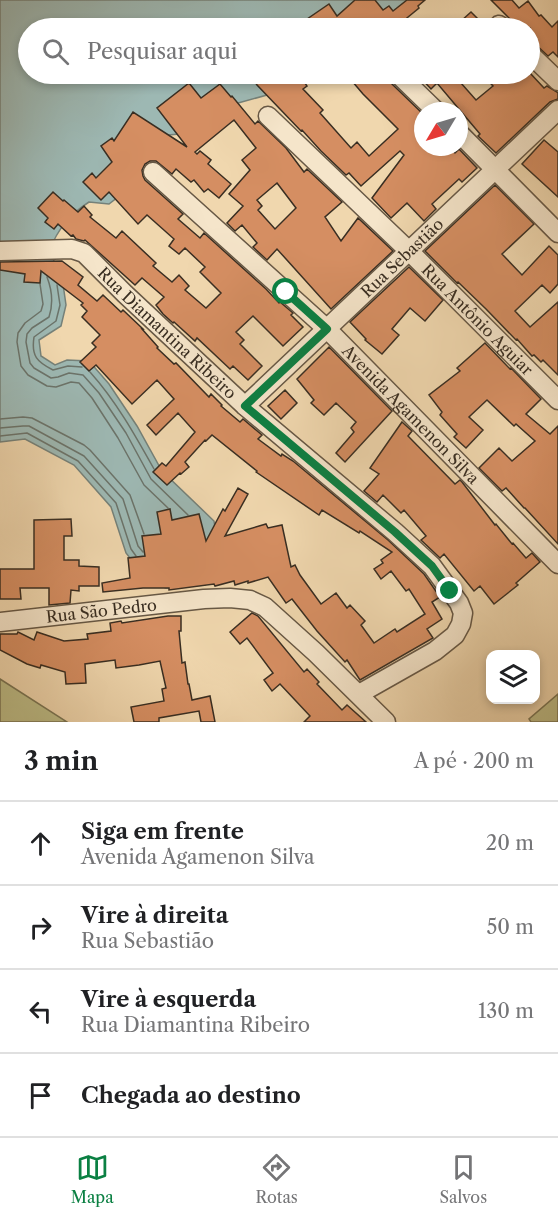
<!DOCTYPE html>
<html lang="pt">
<head>
<meta charset="utf-8">
<style>
  :root { --surface:#fff; --page:#f6f6f6; --text:#202124; --muted:#757577; --line:#e0e0e0; --accent:#0b8043 }
  body { margin:0; font-family:"Libre Caslon Text",serif; background:var(--page); color:var(--text) }
  .controls { position:absolute; right:18px; bottom:18px; display:grid; overflow:hidden; border-radius:12px; box-shadow:0 3px 9px #0003 }
  .controls button { width:54px; height:54px; display:grid; place-items:center; padding:0; border:0; border-bottom:2px solid var(--line); background:var(--surface); color:var(--text); font:30px sans-serif }
  .compass { position:absolute; left:414px; top:102px; width:54px; height:54px; border-radius:50%; background:var(--surface); box-shadow:0 3px 9px #0003; rotate:232deg }
  .stop { position:absolute; width:18px; height:18px; margin:-14px; border:4px solid #0b8043; border-radius:50%; background:#fff }
  .stop.end { background:#0b8043; border-color:#fff; box-shadow:0 2px 6px #0008 }
  .list { margin:0; padding:0; list-style:none }
  h2 { display:flex; justify-content:space-between; align-items:center; height:78px; margin:0; padding:0 24px; font-size:26px }
  h2 small { font-size:20px; font-weight:400; color:var(--muted) }
  .list li { display:grid; grid-template-columns:39px 1fr auto; gap:18px; align-items:center; box-sizing:border-box; height:84px; padding:0 24px; border-top:2px solid var(--line) }
  .list b { display:block; font-size:22px; white-space:nowrap }
  .list p { margin:0; font-size:20px; white-space:nowrap; color:var(--muted) }
  .list em { font-size:20px; font-style:normal; color:var(--muted) }
  .icon { flex:none; width:33px; height:33px; fill:none; stroke:currentColor; stroke-width:2; stroke-linecap:round; stroke-linejoin:round }
  .map { position:relative; flex:none; width:558px; height:722px; overflow:hidden }
  .search { position:absolute; background:var(--surface); box-shadow:0 3px 9px #0003; left:18px; right:18px; top:18px; height:66px; display:flex; align-items:center; gap:15px; box-sizing:border-box; padding:0 21px; border-radius:33px; color:var(--muted); font-size:22px }
  .sheet { height:414px; background:var(--surface) }
  nav { display:flex; justify-content:space-around; align-items:center; box-sizing:border-box; height:84px; border-top:2px solid var(--line); background:var(--surface); font-size:16px; color:var(--muted) }
  nav a { display:grid; justify-items:center; gap:3px }
  nav .on { color:var(--accent) }
  .map>svg:first-child { display:block }
  .green { fill:#bdbd88; stroke:#7b7655; stroke-width:1.5 }
  .water { fill:#9db8b3; stroke:#758179; stroke-width:1.5 }
  .lines { fill:none; stroke-linecap:round; stroke-linejoin:round }
  .shore { stroke:#6b736a; stroke-width:1.5 }
  .building { fill:#d58e62; stroke:#392e22; stroke-width:1.5; fill-rule:evenodd }
  .minor-casing { stroke:#675845; stroke-width:21 }
  .minor { stroke:#f5e5ca; stroke-width:18 }
  .route { stroke:#0b8043; stroke-width:8 }
  .labels { text-anchor:middle; dominant-baseline:central; stroke-width:5; stroke-linejoin:round; paint-order:stroke }
  .street-label { font-size:16px; fill:#392e22; stroke:#f5e5ca }
</style>
</head>
<body>
<div class="map">
<svg width="558" height="722" viewBox="0 0 558 722">
  <rect width="100%" height="100%" fill="#f0d7ae"/>
  <filter id="stains"><feTurbulence type="fractalNoise" baseFrequency=".00333" numOctaves="4"/><feColorMatrix values="0 0 0 0 .2 0 0 0 0 .09 0 0 0 0 .02 0 0 0 .5 -.17"/></filter>
  <radialGradient id="worn" r=".72"><stop offset=".6" stop-color="#630" stop-opacity="0"/><stop offset="1" stop-color="#630" stop-opacity=".3"/></radialGradient>
  <path class="green" d="M0 679 67 722H0Z
    M558 694V722H531L529 719Z"/>
  <path class="water" d="M0 0H416L389 16 377 28H28V74H328L285 90 231 105 192 133 156 136 118 197 109 204 89 202C69 215 58 229 49 251L62 277 66 305 61 326 39 340 41 356 55 365 67 360 89 361 109 384 137 426 162 471 214 521 222 565 205 585 166 588 149 582 126 553 111 507 74 465 25 439 0 442Z"/>
  <g class="lines">
    <path class="shore" d="M47 277C52 290 53 305 49 317L32 328 27 334 26 342 30 363 34 368 51 378 58 377 69 373 83 375 99 393 126 433 151 479 188 515
      M40 284 43 304 41 311 25 323 18 333 17 342 21 366 28 375 47 386 56 387 71 382 79 383 92 398 118 438 144 485 168 508
      M57 285 60 305 56 321 34 337C31 356 37 362 53 370L68 366 82 367
      M90 372C116 401 135 435 154 469
      M0 419 23 417 32 418 84 445 90 450 130 495 144 534
      M0 428 23 426H29L84 456 123 499 138 546 143 552
      M0 436 27 433 78 461 116 503 131 549 136 556"/>
  </g>
  <path class="building" d="M355 0H375L383 10 389 6 393 11 407 0H425L418 6 419 8 402 22 407 28H375L367 19 356 28H294L329 4 337 16Z
    M491 0H512L519 8 528 1 539 16 541 15 552 27 558 21V57L553 52 548 56 534 43 530 39V28H517L510 19Z
    M471 12 487 28H466L460 22Z
    M530 73 544 88 547 86 557 92 558 93V99L550 102 496 153 478 136 480 134 437 83 431 89 417 74H453L476 100 493 86 482 74Z
    M250 74H299L307 86 303 89 323 110 320 113 351 148 357 142 369 156 398 129 363 94 346 74H385L390 82 423 114V147H450L455 153 459 149 477 168 462 182 459 179 432 204 436 209 424 221 407 203 391 218 372 198 404 155 400 151 361 186 349 173 346 175 321 151 302 130 301 131 257 85Z
    M189 83 201 98 220 84 231 97 232 96 255 124 258 121 286 148 304 172 307 169 342 202 325 217 341 241 358 218 393 251 331 309 277 249 267 260 253 247 257 243 242 225 235 231 227 223 243 206 229 194 250 170 242 160 256 148 234 120 195 152 197 154 200 151 211 160 208 164 231 184 219 198 208 189 204 192 194 180 191 182 176 169 172 174 156 161H150L145 164 142 170 143 176 145 180 183 214 178 219 200 238 204 233 266 289 279 303 280 302 293 313 291 315 303 327 283 346 253 316 236 332 244 340 240 344 262 366 248 380 233 366 230 369 197 338 195 341 174 322 173 323 163 314 156 305 164 297 142 278 135 285 85 240 84 241 76 239 73 235 71 236 58 224 54 229 45 222 48 218 38 208 53 192 63 201 64 200 78 212 84 206 92 215 90 217 116 238 122 231 156 263 153 266 172 282 179 275 189 286 185 290 206 308 221 293 200 272 205 267 185 248 179 254 169 246 174 239 147 215 138 224 109 192 101 200 83 182 92 173 96 178 112 162 101 146 112 138 114 141 133 112 187 147 157 108ZM277 183 296 208 275 229 258 210 262 206 257 200Z
    M544 140 558 152V197L522 164Z
    M495 185 534 224 502 254 522 275 549 246 558 255V284L550 293 542 285 515 311 530 327 558 302V375L543 360 541 362 534 355 532 356 517 339 516 340 486 309 458 282 457 283 425 251Z
    M62 261 83 277 78 285 97 301 103 295 121 312 123 310 143 329H142L158 347 157 348 174 364 176 363 209 397 211 394 222 405 221 406 240 422 243 419 262 435 258 439 281 456 282 454 293 461 388 540 424 574 440 597 432 602 442 619 427 629 433 638 360 680 347 660 345 662 317 631 292 599 286 603 268 577 248 583V581L235 585 234 581 215 586 214 584 169 590V588H143L103 592 102 583 130 578 128 558 145 556 142 536 161 534 157 512 170 509 172 520 199 514 206 541 223 509 225 511 238 488 248 494 225 536 266 524 268 528 282 525 291 567 295 565 300 575 321 604 336 593 347 608 350 605 365 621 361 625 374 643 395 629 397 632 425 614 409 589 406 591 391 571 381 579 374 569 383 563 381 560 392 552 360 531 359 533 322 510 319 515 256 472 257 471 212 435 206 441 205 440 185 462 189 467 181 474 180 473 167 485 153 472 162 463 166 466 195 432 178 413 156 435 147 425 174 399 157 380 132 404 96 365 89 371 80 362 96 347 92 343 100 335 82 317 87 311 81 305 83 303 41 271 40 283 24 282 25 274 0 270V262Z
    M409 267 443 300 425 321 410 308 392 329 399 335 382 354 365 340 366 339 350 322Z
    M485 343 510 369 511 368 541 399 526 414 550 434 558 426V544L525 508H524L506 488 502 491 479 468 499 448 512 461 535 441 516 424 514 426 487 400 469 417 483 430 466 448 454 437 457 434 440 415 442 412 429 395 460 371 457 368Z
    M329 347 392 411 345 462 336 453 354 432 351 428 356 422 336 403 324 415 311 403 314 400 297 379Z
    M285 390 297 403 281 419 268 406Z
    M402 422 412 431 408 436 455 484 460 480 462 482 495 525 496 524 512 544 513 543 526 558 532 553 540 562 516 583 518 585 494 604 480 586 474 591 444 554 440 558 421 540 426 536 404 510 401 513 383 495 377 502 364 491 379 474 370 468Z
    M71 519 72 536H64V560H79V566L99 567V586H79V591L71 590 70 603 49 605V588H20L21 599H0V569H34V520Z
    M252 613 258 616 304 672 307 669 319 682 317 684 342 710 347 705 366 722H304L310 716 280 684 272 691 264 680 273 673 247 638 240 644 230 632Z
    M168 616H181V631H179L182 663 185 662 188 684H189L192 700 210 696 215 722H201L199 711 159 718V722H134L131 707 164 701 162 689 166 688 160 661 139 665 116 668 115 660 85 664 86 683 66 684 65 672 41 665 40 668 27 664 0 650V634H17L18 632 34 640 37 632 64 641 88 639 87 634 111 631 110 623 121 621 122 623Z"/>
  <g class="lines">
    <defs>
      <g id="minor">
        <path d="M499 25 503 28"/>
        <path d="M530 54 558 81"/>
        <path d="M398 74 436 111"/>
        <path id="s1" d="M268 116 409 251 558 400"/>
        <path d="M459 133 558 233"/>
        <path id="s2" d="M153 172 327 329 558 564"/>
        <path id="s3" d="M0 251 72 249 84 253 125 294 245 406 395 532 432 566 459 603 463 613 461 624 455 635 435 651 359 694"/>
        <path id="s4" d="M245 406 558 110"/>
        <path id="s5" d="M0 622 204 599 230 598 250 600 265 607 316 653 386 722"/>
      </g>
    </defs>
    <use href="#minor" class="minor-casing"/>
    <use href="#minor" class="minor"/>
  </g>
  <g class="lines">
    <path class="route" d="M286 292 327 329 245 406 395 532 432 566 450 591"/>
  </g>
  <g class="labels">
    <g class="street-label">
      <text stroke="none"><textPath href="#s4" startOffset="216">Rua Sebastião</textPath></text>
      <text stroke="none"><textPath href="#s1" startOffset="292">Rua Antônio Aguiar</textPath></text>
      <text stroke="none"><textPath href="#s3" startOffset="200">Rua Diamantina Ribeiro</textPath></text>
      <text stroke="none"><textPath href="#s2" startOffset="354">Avenida Agamenon Silva</textPath></text>
      <text stroke="none"><textPath href="#s5" startOffset="102">Rua São Pedro</textPath></text>
    </g>
  </g>
  <rect width="100%" height="100%" filter="url(#stains)"/>
  <rect width="100%" height="100%" fill="url(#worn)"/>
</svg>
<div class="controls">
<button><svg class="icon" aria-label="layers" viewBox="0 0 24 24"><path d="M12 4l9 5-9 5-9-5zM3 14l9 5 9-5"/></svg></button>
</div>
<svg class="compass" viewBox="-18 -18 36 36"><path d="M0-13l5 13h-10z" fill="#e53935"/><path d="M0 13l5-13h-10z" fill="#757577"/></svg>
<div class="stop" style="left:286px;top:292px"></div>
<div class="stop end" style="left:450px;top:591px"></div>
<div class="search"><svg class="icon" aria-label="search" viewBox="0 0 24 24"><circle cx="10" cy="10" r="6"/><path d="M15 15l6 6"/></svg>Pesquisar aqui</div>
</div>
<section class="sheet">
<h2>3 min<small>A pé · 200 m</small></h2>
<ul class="list">
<li><svg class="icon" aria-label="ahead" viewBox="0 0 24 24"><path d="M12 20V5M6 11l6-6 6 6"/></svg><div><b>Siga em frente</b><p>Avenida Agamenon Silva</p></div><em>20 m</em></li>
<li><svg class="icon" aria-label="right" viewBox="0 0 24 24"><path d="M7 20v-9h11M14 6l5 5-5 5"/></svg><div><b>Vire à direita</b><p>Rua Sebastião</p></div><em>50 m</em></li>
<li><svg class="icon" aria-label="left" viewBox="0 0 24 24"><path d="M17 20v-9H6M10 6l-5 5 5 5"/></svg><div><b>Vire à esquerda</b><p>Rua Diamantina Ribeiro</p></div><em>130 m</em></li>
<li><svg class="icon" aria-label="arrive" viewBox="0 0 24 24"><path d="M6 21V4h12l-3 4 3 4H6"/></svg><div><b>Chegada ao destino</b></div></li>
</ul>
</section>
<nav>
<a class="on"><svg class="icon" aria-label="map" viewBox="0 0 24 24"><path d="M3 6l6-2 6 2 6-2v14l-6 2-6-2-6 2zM9 4v14M15 6v14"/></svg>Mapa</a>
<a><svg class="icon" aria-label="directions" viewBox="0 0 24 24"><path d="M12 3l9 9-9 9-9-9zM9 14v-3h6M13 9l2 2-2 2"/></svg>Rotas</a>
<a><svg class="icon" aria-label="saved" viewBox="0 0 24 24"><path d="M7 4h10v16l-5-4-5 4z"/></svg>Salvos</a>
</nav>
</body>
</html>
